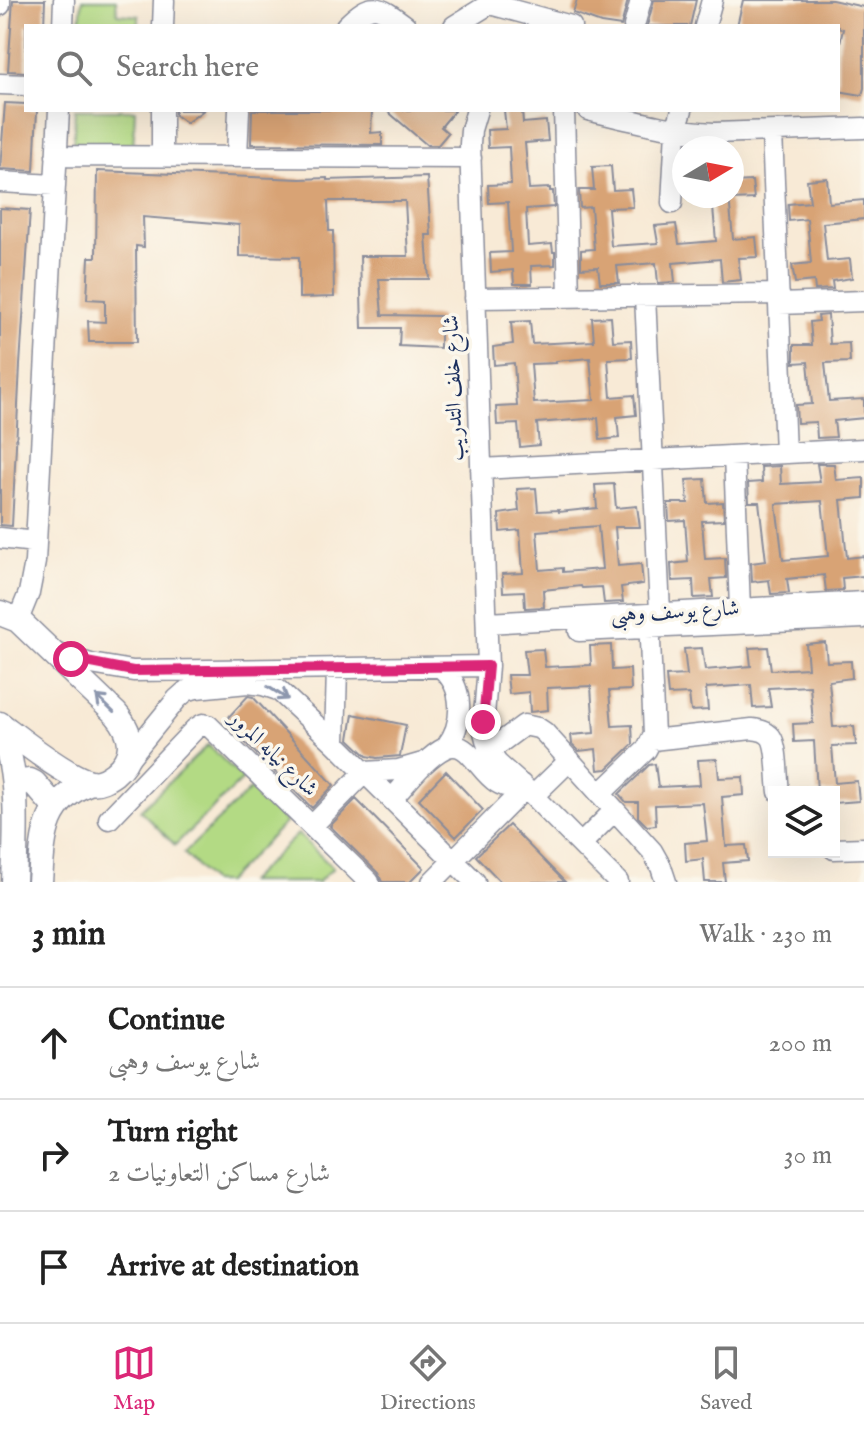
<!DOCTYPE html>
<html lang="en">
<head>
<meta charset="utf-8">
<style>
  :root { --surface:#fff; --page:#f6f6f6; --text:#222; --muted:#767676; --line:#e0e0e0; --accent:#db2777 }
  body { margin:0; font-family:"IM FELL English",Amiri,serif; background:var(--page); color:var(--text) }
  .controls { position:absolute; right:24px; bottom:24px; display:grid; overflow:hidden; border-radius:0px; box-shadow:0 8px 32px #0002 }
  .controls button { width:72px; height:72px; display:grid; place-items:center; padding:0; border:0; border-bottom:2px solid var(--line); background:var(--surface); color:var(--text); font:40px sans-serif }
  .compass { position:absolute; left:672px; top:136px; width:72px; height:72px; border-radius:50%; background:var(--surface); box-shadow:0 8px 32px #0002; rotate:80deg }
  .stop { position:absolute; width:24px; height:24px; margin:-18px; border:6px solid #db2777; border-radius:50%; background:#fff }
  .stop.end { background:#db2777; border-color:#fff; box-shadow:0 2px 8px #0008 }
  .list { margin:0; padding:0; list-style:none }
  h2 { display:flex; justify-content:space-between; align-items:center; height:104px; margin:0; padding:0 32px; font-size:34px }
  h2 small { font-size:26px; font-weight:400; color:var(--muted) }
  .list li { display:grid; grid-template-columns:52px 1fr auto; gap:24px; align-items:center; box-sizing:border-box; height:112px; padding:0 32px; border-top:2px solid var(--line) }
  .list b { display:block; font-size:30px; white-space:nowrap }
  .list p { margin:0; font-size:26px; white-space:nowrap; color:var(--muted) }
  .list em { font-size:26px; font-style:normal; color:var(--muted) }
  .icon { flex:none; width:44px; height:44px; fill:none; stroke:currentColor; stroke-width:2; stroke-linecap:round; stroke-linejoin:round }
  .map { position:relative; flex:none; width:864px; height:882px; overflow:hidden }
  .search { position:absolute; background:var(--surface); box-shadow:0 8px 32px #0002; left:24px; right:24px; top:24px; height:88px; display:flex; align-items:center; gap:20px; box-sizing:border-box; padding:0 28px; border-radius:0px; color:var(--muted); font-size:30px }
  .sheet { height:440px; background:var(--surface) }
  nav { display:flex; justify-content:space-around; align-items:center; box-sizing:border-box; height:112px; border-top:2px solid var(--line); background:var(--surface); font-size:22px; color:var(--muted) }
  nav a { display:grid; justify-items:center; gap:4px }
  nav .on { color:var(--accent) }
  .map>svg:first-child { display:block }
  .green { fill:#b3da84; stroke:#678471; stroke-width:2 }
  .building { fill:#d8a375; fill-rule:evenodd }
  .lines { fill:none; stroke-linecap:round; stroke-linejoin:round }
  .minor-casing { stroke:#8a8c9a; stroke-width:23 }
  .major-casing { stroke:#8a8c9a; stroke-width:27 }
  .minor { stroke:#fff; stroke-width:20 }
  .major { stroke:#fff; stroke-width:24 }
  .oneway { stroke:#8d97ae }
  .route { stroke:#db2777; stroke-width:10 }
  .labels { text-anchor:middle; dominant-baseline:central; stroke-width:7; stroke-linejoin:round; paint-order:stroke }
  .street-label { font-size:22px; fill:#1b2f5e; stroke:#fbf7ec }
</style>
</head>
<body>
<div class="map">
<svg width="864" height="882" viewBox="0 0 864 882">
  <rect width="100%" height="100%" fill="#fbf7ec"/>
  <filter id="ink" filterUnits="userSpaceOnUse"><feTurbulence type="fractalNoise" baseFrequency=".0125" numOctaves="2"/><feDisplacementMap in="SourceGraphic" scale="16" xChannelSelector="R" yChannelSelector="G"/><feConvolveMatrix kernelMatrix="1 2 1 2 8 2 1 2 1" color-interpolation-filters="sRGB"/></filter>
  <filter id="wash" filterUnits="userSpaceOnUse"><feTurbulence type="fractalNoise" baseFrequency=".006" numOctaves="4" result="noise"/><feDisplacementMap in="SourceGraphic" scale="32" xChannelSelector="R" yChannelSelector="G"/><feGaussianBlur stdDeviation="1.8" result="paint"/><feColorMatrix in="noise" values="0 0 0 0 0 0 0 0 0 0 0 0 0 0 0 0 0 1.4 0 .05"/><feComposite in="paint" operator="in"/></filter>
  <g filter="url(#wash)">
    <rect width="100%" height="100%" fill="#f8ead6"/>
    <path class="green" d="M82 0H116L117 14 139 16V26H80Z
      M75 110H135L133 151H73Z
      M208 745 243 779 175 845 140 810Z
      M251 789 286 822 226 882H212L184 853Z
      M298 834 333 868 318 882H248Z"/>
    <g id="blocks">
      <path class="building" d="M13 0H45L44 26H26V72L8 71Z
        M577 0H628L621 26 601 23 573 13Z
        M654 0H696L690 26H647Z
        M743 0H832L864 7V88L862 95 838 91V52L843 29 838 28V26H737Z
        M5 103 26 104V110H37L34 171 0 169Z
        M175 110H204L186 123 175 115Z
        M252 110H372L371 133 382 132V145L251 144Z
        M386 110H455L441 127 448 133 438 145H427Z
        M504 110H522L523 123 546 121 548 141 525 143 529 189 550 188V191H553L554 207 526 209 528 246 552 244 553 252H555V265L531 266 532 284H514L513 270 491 272 490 253 511 252 508 202 489 203 488 185 511 184 509 147 488 148 487 130 506 129Z
        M611 166 613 190 631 189 633 207 608 208 611 246 658 243 655 226 676 224 679 244 716 241 712 196H729L733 239 756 237 758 257 738 258 741 280 722 282 720 259 673 263 675 282 658 283 656 263 617 266 619 283H600L598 267 581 268V250L594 249 591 207 580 208 579 190H594L592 167Z
        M97 171 300 179 327 178V180L427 177 431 235H426L429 279H379L382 315 440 316V348L399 346 400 328H362L360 256H408L405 201H328L329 231H333L334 297 299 298V257L239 256V225L143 217 144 247 136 246 137 342H89L88 321 105 322V300L87 299 89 257H96Z
        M827 178 829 203 864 200V219L823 223 827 261 850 259 852 278 832 281 833 289 815 290 814 281 795 283 792 265 811 263 809 240 807 219 789 221 788 204 810 202 807 180Z
        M752 181 754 199 732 200V182Z
        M0 208 30 210 20 365 12 526 0 525Z
        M828 315 830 344 849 343 850 362 825 363 829 401 864 399V418L834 421 836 437 817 438 816 422 797 423 796 405 812 404 808 362 794 363V345H812L810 322 819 321 818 316Z
        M611 317 613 341 631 340 632 358 608 359 611 397 634 395 636 415 617 417 619 438 600 440 598 418 537 423 539 445 520 447 518 424 497 425 496 407 517 406 514 363 494 365 493 347 513 344 511 322 530 321 532 344 594 341 592 318ZM590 358 594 400 534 403 531 364 556 363 555 361Z
        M817 464H834L836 480 864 478V498L841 500 847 558 864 556V576L842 578 843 590 826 591 824 575 787 579 789 593 771 594 769 580 752 582 751 563 766 561 759 502H749L748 483 762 482 761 467 780 466 781 484 820 482ZM822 501 828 556 783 560 776 504Z
        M705 479 707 503 723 502 724 520 702 521 705 559 725 558 726 578 711 579 713 597 694 598 693 580 672 581 671 564 688 562 685 520 669 521 668 503H688L686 480Z
        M614 484 616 508 637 506 640 527H615L618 566 641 564 643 584 621 587 623 602 604 603 602 587 582 588 581 586 543 590 544 607 525 608 524 591 503 592 502 574 523 573 520 530 500 532 499 514 519 511 517 489 536 488 538 511 559 510V512L597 508 595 485ZM598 526 602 569 563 572V568L540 570 537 531Z
        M825 642 827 662 851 661 852 678 829 681 831 702 833 727 854 726 856 745 832 746 835 783 857 781 859 801 834 803V792H817L814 741 794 742 793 724 813 723 810 686 768 688 771 707 753 708 751 685 706 688 708 710 691 711 689 694 668 695 666 676 687 675 684 649 702 648 705 670 751 666 749 648 768 647 771 670 808 668 806 644Z
        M611 645 612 670 630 669 631 690 609 691 612 726 632 725 633 744 607 769 598 770 596 749 579 751 572 744 571 735 594 733 591 686 547 688 548 710 530 712 529 692 509 694 507 675H527L524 650 543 649 545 667 591 665 590 646Z
        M248 696 253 697 334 785 312 808 224 722Z
        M353 714 406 725 400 756 377 758 367 756 349 739Z
        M717 759 719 778 743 777 744 795 722 797 726 846 746 845 748 861 723 863 725 882H705L703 859 686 861 685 843 707 841 703 803 655 805 656 825 647 826 638 817V802H626L619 794 649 765 655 764 658 787 700 785 698 760Z
        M446 771 483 810 456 837 419 799Z
        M356 799 424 868 410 882H382L378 873 330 826Z
        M509 825 565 882H501L476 856Z"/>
    </g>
  </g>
  <g filter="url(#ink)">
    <use href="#blocks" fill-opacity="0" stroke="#8a8c9a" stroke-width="2"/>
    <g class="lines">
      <defs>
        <path id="minor" d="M490 4 571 26
          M0 5V0
          M63 26 64 0
          M163 26 164 0
          M346 26C372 0 378 5 406 26
          M454 26 496 0
          M634 26 641 0
          M705 26 712 0
          M0 84 26 85
          M477 110 471 130 470 144 488 666 483 728 489 751 497 763 525 788 618 882
          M564 110 569 297
          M588 110C630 120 671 131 714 133L864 128
          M772 132 785 453
          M56 156 471 158
          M162 156V110
          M237 157 239 110
          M0 182 54 185
          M672 203 676 130 682 110
          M645 296 660 612
          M475 298 779 294
          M779 304 864 301
          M734 456 740 608
          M481 469 864 449
          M0 538 35 542
          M18 620 29 593 35 562 59 110
          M487 623 864 602
          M579 631 864 618
          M54 653 91 664 133 671 488 666
          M440 667C465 686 464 724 446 747
          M652 740 752 729C760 730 766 731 771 737 778 747 777 779 779 792
          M335 743 337 668
          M489 751 524 725 538 728 544 732 652 851 661 867 666 882
          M125 763 177 699 186 691 196 688 248 683 263 685 278 690 335 743 475 882
          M600 794 646 750 654 735 649 617
          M533 796 570 760
          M392 799C406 784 426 757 445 748 475 733 484 800 521 784
          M109 819 195 729 203 724 208 725 369 882
          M312 826 365 772 398 770 426 762
          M581 844 615 810
          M834 849 864 848
          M432 882 525 788"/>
        <path id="major" d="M0 613 18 620 116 714C133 734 137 755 114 774 107 779 99 784 91 782 68 778 20 739 0 724
          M0 725C20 775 16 829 14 882
          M16 789 21 782 30 781 34 783 55 807
          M40 882C43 838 43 800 91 782"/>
      </defs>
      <use href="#minor" class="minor-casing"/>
      <use href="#major" class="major-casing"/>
      <use href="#minor" class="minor"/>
      <use href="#major" class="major"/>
    </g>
    <defs><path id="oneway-shaft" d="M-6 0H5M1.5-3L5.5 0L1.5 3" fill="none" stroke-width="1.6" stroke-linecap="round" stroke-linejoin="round" transform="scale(2)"/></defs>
    <g class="oneway">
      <use href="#oneway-shaft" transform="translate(278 693) rotate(32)"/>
      <use href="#oneway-shaft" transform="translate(105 704) rotate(-136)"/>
    </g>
  </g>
  <g class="lines" filter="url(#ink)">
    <path class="route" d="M71 659 133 671 488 666 483 722"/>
  </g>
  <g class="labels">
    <g class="street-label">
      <text transform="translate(454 388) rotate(-92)">شارع خلف التدريب</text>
      <text transform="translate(675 612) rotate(-3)">شارع يوسف وهبى</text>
      <text transform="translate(273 754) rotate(44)">شارع نيابه المرور</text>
    </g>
  </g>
</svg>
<div class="controls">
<button><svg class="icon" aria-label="layers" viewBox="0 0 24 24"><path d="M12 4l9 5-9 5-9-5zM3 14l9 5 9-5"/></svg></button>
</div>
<svg class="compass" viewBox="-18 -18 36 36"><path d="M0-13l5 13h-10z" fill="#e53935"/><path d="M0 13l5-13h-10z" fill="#767676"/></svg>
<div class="stop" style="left:71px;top:659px"></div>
<div class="stop end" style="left:483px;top:722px"></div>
<div class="search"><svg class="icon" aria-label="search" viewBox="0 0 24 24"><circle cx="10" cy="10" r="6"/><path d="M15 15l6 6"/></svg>Search here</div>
</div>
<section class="sheet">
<h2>3 min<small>Walk · 230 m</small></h2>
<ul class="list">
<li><svg class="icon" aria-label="ahead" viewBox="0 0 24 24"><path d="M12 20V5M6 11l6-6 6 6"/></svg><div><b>Continue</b><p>شارع يوسف وهبى</p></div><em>200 m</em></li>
<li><svg class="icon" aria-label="right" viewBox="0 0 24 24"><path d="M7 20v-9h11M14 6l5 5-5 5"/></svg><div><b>Turn right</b><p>شارع مساكن التعاونيات 2</p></div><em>30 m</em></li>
<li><svg class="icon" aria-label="arrive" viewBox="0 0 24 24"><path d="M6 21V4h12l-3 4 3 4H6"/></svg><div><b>Arrive at destination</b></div></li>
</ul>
</section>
<nav>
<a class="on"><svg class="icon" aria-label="map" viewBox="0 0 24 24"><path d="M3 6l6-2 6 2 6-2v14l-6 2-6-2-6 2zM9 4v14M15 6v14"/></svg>Map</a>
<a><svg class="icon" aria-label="directions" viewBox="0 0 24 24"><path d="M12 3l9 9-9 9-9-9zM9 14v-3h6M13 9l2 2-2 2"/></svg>Directions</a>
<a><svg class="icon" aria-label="saved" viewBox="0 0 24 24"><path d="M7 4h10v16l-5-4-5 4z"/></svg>Saved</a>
</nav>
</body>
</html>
